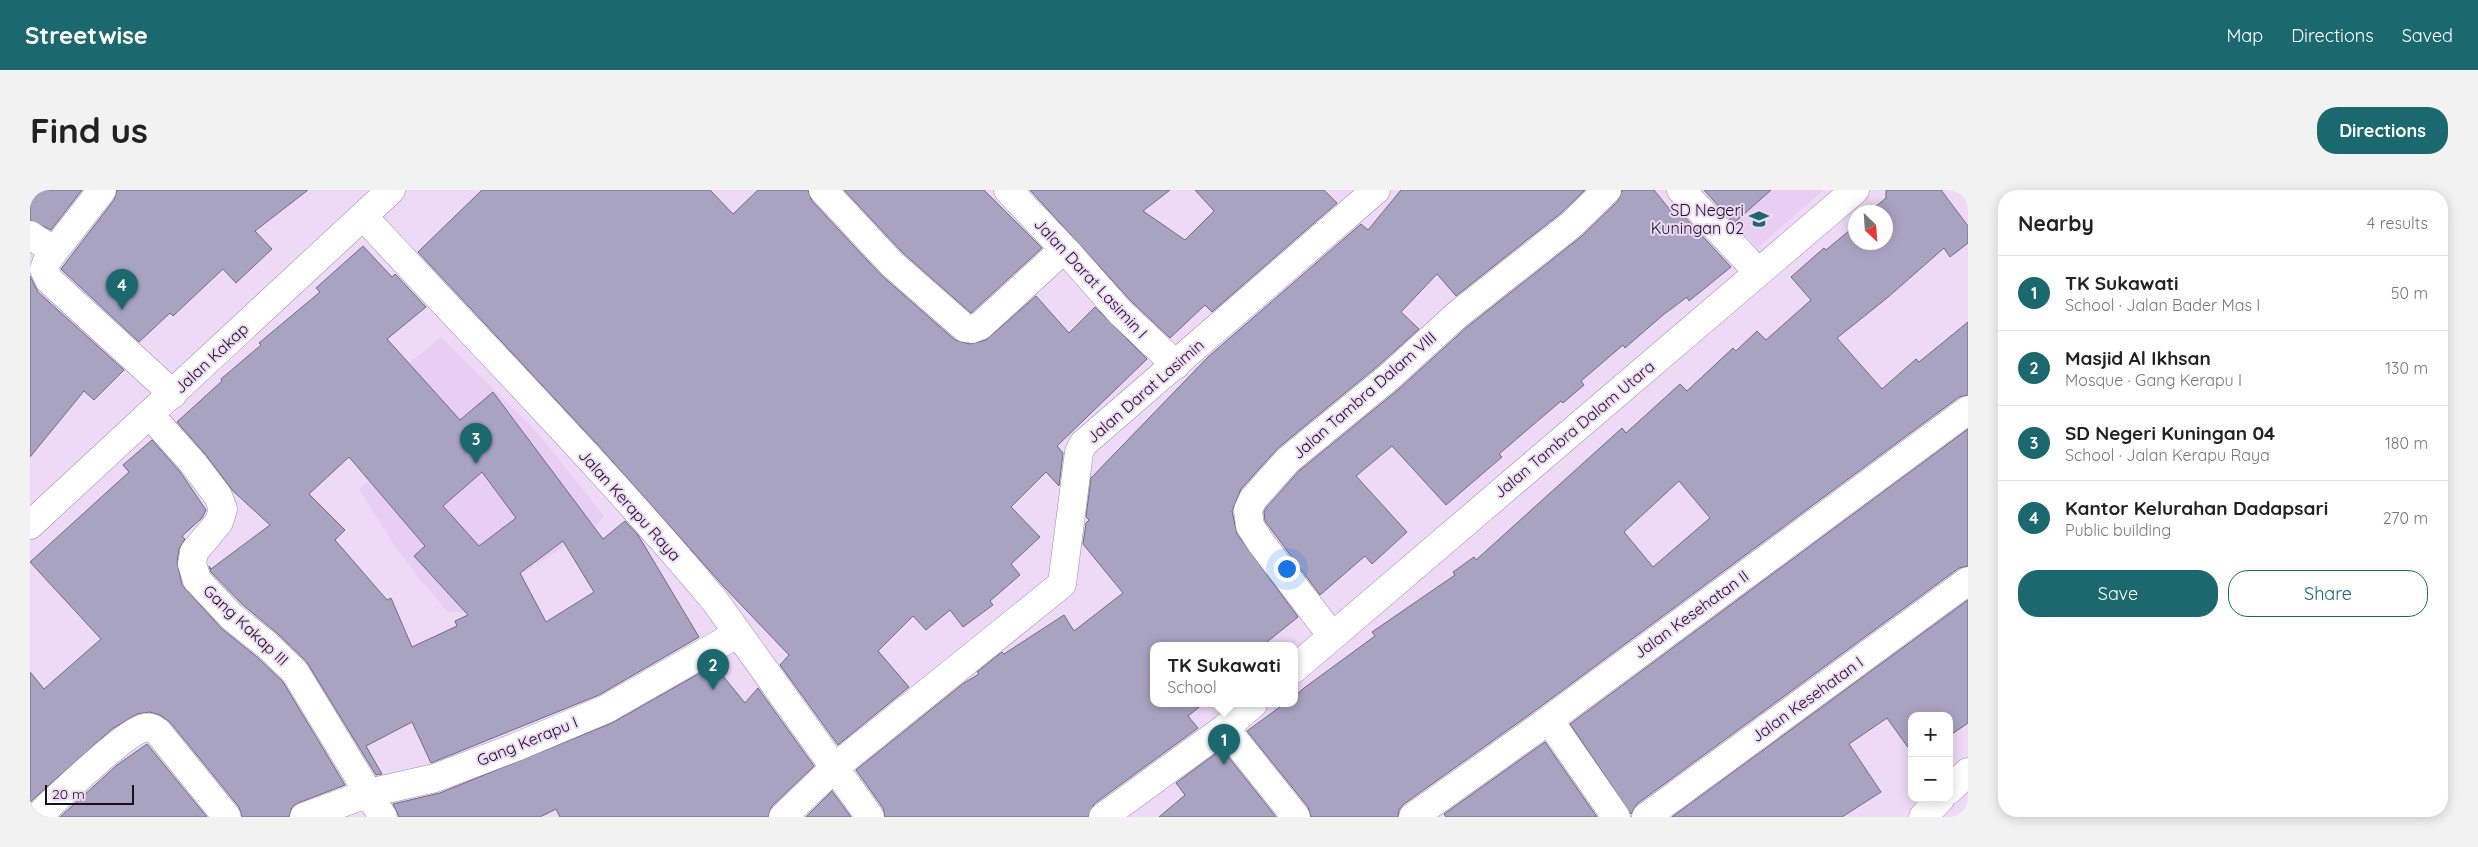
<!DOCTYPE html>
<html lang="en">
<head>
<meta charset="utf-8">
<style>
  :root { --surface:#fff; --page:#f2f2f2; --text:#222; --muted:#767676; --line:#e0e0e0; --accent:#1b686f }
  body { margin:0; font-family:Quicksand,sans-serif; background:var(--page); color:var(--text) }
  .controls { position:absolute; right:15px; bottom:15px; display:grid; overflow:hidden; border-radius:10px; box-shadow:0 2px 12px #0003 }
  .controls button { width:45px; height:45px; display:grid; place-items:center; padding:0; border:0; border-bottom:1px solid var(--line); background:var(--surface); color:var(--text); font:25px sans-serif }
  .compass { position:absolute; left:1818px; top:15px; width:45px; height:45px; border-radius:50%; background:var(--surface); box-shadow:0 2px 12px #0003; rotate:155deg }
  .scale { position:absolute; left:15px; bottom:12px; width:89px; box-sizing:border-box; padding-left:5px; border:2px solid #19121c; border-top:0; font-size:14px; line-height:18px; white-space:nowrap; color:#19121c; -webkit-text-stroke:4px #eedaf6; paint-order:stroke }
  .you { position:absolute; left:1256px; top:378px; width:18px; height:18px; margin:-12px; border:4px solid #fff; border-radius:50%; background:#1a73e8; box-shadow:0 0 0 8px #1a73e833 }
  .badge { display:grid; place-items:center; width:32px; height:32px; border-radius:50%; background:var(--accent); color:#fff; font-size:16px; font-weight:700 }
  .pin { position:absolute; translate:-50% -41px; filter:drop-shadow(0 1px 2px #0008) }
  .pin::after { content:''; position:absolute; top:26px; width:18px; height:15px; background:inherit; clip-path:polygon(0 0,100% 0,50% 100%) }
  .popup { position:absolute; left:1120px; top:452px; width:148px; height:65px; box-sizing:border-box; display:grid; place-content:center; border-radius:10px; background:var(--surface); filter:drop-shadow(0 1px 4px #0005); font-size:16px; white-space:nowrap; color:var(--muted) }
  .popup b { font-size:19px; color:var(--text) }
  .popup::after { content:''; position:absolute; left:50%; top:100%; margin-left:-10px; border:10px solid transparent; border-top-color:var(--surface) }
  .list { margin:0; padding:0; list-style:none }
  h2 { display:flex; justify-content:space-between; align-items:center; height:65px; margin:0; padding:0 20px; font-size:21px }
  h2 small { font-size:16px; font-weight:400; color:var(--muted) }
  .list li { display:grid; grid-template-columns:32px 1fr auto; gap:15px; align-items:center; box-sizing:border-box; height:75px; padding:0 20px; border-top:1px solid var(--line) }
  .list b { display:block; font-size:19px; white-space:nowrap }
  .list p { margin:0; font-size:16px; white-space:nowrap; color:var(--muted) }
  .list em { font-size:16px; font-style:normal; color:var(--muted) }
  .actions { display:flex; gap:10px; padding:15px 20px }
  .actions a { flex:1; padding:11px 0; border:1px solid var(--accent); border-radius:20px; text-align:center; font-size:18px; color:var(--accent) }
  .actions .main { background:var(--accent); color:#fff }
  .map { position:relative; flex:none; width:1938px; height:627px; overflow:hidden; border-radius:20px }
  header { display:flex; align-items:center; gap:30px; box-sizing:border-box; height:70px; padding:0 25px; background:var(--accent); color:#fff }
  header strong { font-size:24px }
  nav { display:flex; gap:28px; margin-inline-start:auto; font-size:18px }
  .intro { display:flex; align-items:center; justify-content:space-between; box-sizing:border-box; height:120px; padding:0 30px }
  h1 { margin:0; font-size:35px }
  .button { padding:12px 22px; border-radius:20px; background:var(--accent); color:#fff; font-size:18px; font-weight:700 }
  main { display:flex; gap:30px; padding:0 30px }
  aside { flex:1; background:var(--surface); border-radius:20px; box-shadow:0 2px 12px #0003 }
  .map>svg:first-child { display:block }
  .built { fill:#e8cff2 }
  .building { fill:#a9a3c2; stroke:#6f6986; fill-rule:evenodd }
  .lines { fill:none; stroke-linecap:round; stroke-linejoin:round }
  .minor-casing { stroke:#9d8aa5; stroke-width:29 }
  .tertiary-casing { stroke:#9d8aa5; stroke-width:29 }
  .minor { stroke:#fff; stroke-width:28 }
  .tertiary { stroke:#fff; stroke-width:28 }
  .labels { text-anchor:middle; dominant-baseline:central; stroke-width:4; stroke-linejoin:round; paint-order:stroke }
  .poi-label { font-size:16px; fill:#19121c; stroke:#eedaf6; text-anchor:end }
  .street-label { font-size:16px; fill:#19121c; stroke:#eedaf6 }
</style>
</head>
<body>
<header>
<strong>Streetwise</strong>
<nav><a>Map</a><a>Directions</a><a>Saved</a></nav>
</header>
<div class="intro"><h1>Find us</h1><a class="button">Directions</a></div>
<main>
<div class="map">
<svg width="1938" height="627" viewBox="0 0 1938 627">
  <rect width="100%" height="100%" fill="#eedaf6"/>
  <path class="built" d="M1669 0H1794L1727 58Z
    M411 147 506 241 574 326 565 336 432 423 417 421 389 388 364 355 329 299 390 250 349 198Z"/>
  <path class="building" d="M0 0H52L21 40 0 30Z
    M87 0H278L225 41 242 59 206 93 193 79 143 126 140 123 109 152 31 79 84 10Z
    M452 0H680L703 24 728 0H778L782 11 851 85 925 150 940 154 956 150 1006 106 1039 143 1065 117 1117 169 1027 256 1033 263 1029 296 1016 282 981 317 1010 347 981 374 990 385 960 411 963 415 933 437 920 420 896 440 883 426 848 461 879 497 808 555 750 475 759 465 695 398 567 254 388 62Z
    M814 0H954L1012 58 941 123 873 63Z
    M1000 0H1140L1113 21 1155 50 1184 21 1165 0H1294L1307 13 1182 122 1175 115 1140 148 1101 111Z
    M1371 0H1555L1531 23 1426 106 1407 84 1371 122 1389 139 1349 175 1248 258 1211 299 1202 321 1207 344 1268 427 1232 456H1124V514H1173L1158 526 1168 538 1064 614 1058 627H855L853 618 826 580 934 493 949 484 947 482 972 462 974 464 1034 425 1044 441 1093 403 1053 354 1056 333 1059 330 1056 327 1061 288 1178 167 1331 34 1338 40Z
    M1592 0H1624L1645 26 1650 22 1701 77 1659 111 1657 107 1633 125 1595 158 1593 155 1551 191 1554 195 1533 213 1531 211 1469 264 1472 267 1416 315 1362 256 1326 286 1377 342 1342 374 1335 366 1290 405 1235 331 1234 322 1236 318 1269 281 1369 199 1437 137 1552 46 1588 11Z
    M1674 0H1741L1704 33Z
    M1856 0H1911L1938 36V53L1920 67 1914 58 1857 108 1807 148 1852 199 1886 169 1889 172 1938 132V205L1929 207 1510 517 1374 614 1369 620 1368 627H1281L1278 617 1217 541 1254 514H1264V507L1274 498 1345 446 1342 442 1425 385 1423 382 1444 367 1446 370 1592 238 1596 243 1650 194 1657 201 1703 158 1706 161 1727 141 1736 150 1781 110 1761 87 1794 58 1796 60 1826 35V52H1856V22H1839L1856 8ZM1649 291 1680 328 1623 377 1594 342Z
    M333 56 362 87 365 84 396 117 357 149 430 230 463 202 573 349 595 331 608 345 669 447 569 505 401 573 382 532 336 556 352 584 346 585 276 471 248 444 213 415 181 382 179 376 181 379 240 335 203 301 175 264 147 232 192 191 191 189 231 155 229 153 290 102 286 98ZM319 267 395 356 384 366 438 425 425 431 427 436 382 457 361 408 357 410 305 350 315 340 279 304ZM452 282 486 328 449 356 413 316ZM533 351 564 402 516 432 490 383Z
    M0 86 8 102 94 180 64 210 54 201 0 267Z
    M1938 239V376L1929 378 1607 614 1601 624 1540 534Z
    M122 250 151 283 176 320 172 328 152 346 155 349 149 359 147 372 152 395 191 438 227 467 253 492 315 595 268 613 262 617 259 627H212L209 617 140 532 130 525 120 522 107 524 82 539 0 612V482L14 499 71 449 0 372 99 282 93 275Z
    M1938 410V533L1919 546V526H1882V563L1857 528 1819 554 1851 602 1812 627H1642Z
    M684 475 715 513 728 498 784 576 742 616 738 627H530L526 619 510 627H369L363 614 410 603 582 533Z
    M1515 552 1567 627H1416L1414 624Z
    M117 554 177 627H30L87 575Z
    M1192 559 1246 627H1129L1155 605 1146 593Z
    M802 601 821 627H776Z"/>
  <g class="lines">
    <defs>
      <path id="minor" d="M72 0 18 69 14 79 19 90 143 204
        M793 0 862 74 935 138 942 139 950 136 1034 59
        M978 0 1039 64 1090 122 1146 175
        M1651 0 1728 82
        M333 26C451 154 574 278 685 411L840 627
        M0 45 24 61
        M120 225 163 273 188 306 193 319 189 332 164 362 162 374 167 390 202 427 237 455 265 482 353 627
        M1302 446 1231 353 1220 336 1218 320 1223 309 1258 270 1359 187 1427 125 1541 35 1577 0
        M1264 479 1825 0
        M1519 530 1586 627
        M1195 538 1266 627
        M1919 600 1938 582
        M7 627C25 610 95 542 114 538 120 536 124 539 128 542L197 627
        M274 627 339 603 405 588 486 557 576 519 707 444
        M753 627 804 578 1032 394 1049 262 1053 254 1346 0
        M1073 627 1195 538 1223 514
        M1383 627 1519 530 1938 220
        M1616 627 1938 391
        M1893 627 1911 608"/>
      <path id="tertiary" d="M0 335 361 0"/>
    </defs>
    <use href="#minor" class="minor-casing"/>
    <use href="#tertiary" class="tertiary-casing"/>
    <use href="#minor" class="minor"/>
    <use href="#tertiary" class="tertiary"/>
  </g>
  <defs>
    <symbol id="school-bare" viewBox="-9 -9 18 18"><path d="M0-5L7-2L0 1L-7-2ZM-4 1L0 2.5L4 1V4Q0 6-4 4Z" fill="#1b686f" stroke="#eedaf6" stroke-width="2.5" paint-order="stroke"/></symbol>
  </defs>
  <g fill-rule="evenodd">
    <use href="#school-bare" x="1715" y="15" width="28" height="28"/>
  </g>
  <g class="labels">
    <g class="poi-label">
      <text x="1714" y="20">SD Negeri<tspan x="1714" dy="18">Kuningan 02</tspan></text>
    </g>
    <g class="street-label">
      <text transform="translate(1061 88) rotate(47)">Jalan Darat Lasimin I</text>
      <text transform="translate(181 168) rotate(-43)">Jalan Kakap</text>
      <text transform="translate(1115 201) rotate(-41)">Jalan Darat Lasimin</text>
      <text transform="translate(1334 205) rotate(-41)">Jalan Tambra Dalam VIII</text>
      <text transform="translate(1544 239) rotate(-40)">Jalan Tambra Dalam Utara</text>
      <text transform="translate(600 315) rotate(48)">Jalan Kerapu Raya</text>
      <text transform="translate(1661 424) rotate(-36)">Jalan Kesehatan II</text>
      <text transform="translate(216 435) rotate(43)">Gang Kakap III</text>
      <text transform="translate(1777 509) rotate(-36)">Jalan Kesehatan I</text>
      <text transform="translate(497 551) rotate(-22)">Gang Kerapu I</text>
    </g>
  </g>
</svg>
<div class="controls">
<button>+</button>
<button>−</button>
</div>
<svg class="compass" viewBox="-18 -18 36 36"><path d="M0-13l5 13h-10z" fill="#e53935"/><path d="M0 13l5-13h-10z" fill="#767676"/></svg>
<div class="scale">20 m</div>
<div class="you"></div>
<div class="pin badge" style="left:1194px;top:575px">1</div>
<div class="popup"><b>TK Sukawati</b>School</div>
<div class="pin badge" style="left:683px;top:500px">2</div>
<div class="pin badge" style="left:446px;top:274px">3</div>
<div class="pin badge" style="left:92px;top:120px">4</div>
</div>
<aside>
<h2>Nearby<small>4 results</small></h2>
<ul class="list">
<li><span class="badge">1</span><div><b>TK Sukawati</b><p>School · Jalan Bader Mas I</p></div><em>50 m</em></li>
<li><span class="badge">2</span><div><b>Masjid Al Ikhsan</b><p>Mosque · Gang Kerapu I</p></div><em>130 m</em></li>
<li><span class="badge">3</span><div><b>SD Negeri Kuningan 04</b><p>School · Jalan Kerapu Raya</p></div><em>180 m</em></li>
<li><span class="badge">4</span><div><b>Kantor Kelurahan Dadapsari</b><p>Public building</p></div><em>270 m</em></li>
</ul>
<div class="actions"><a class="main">Save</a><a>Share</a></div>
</aside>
</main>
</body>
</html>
